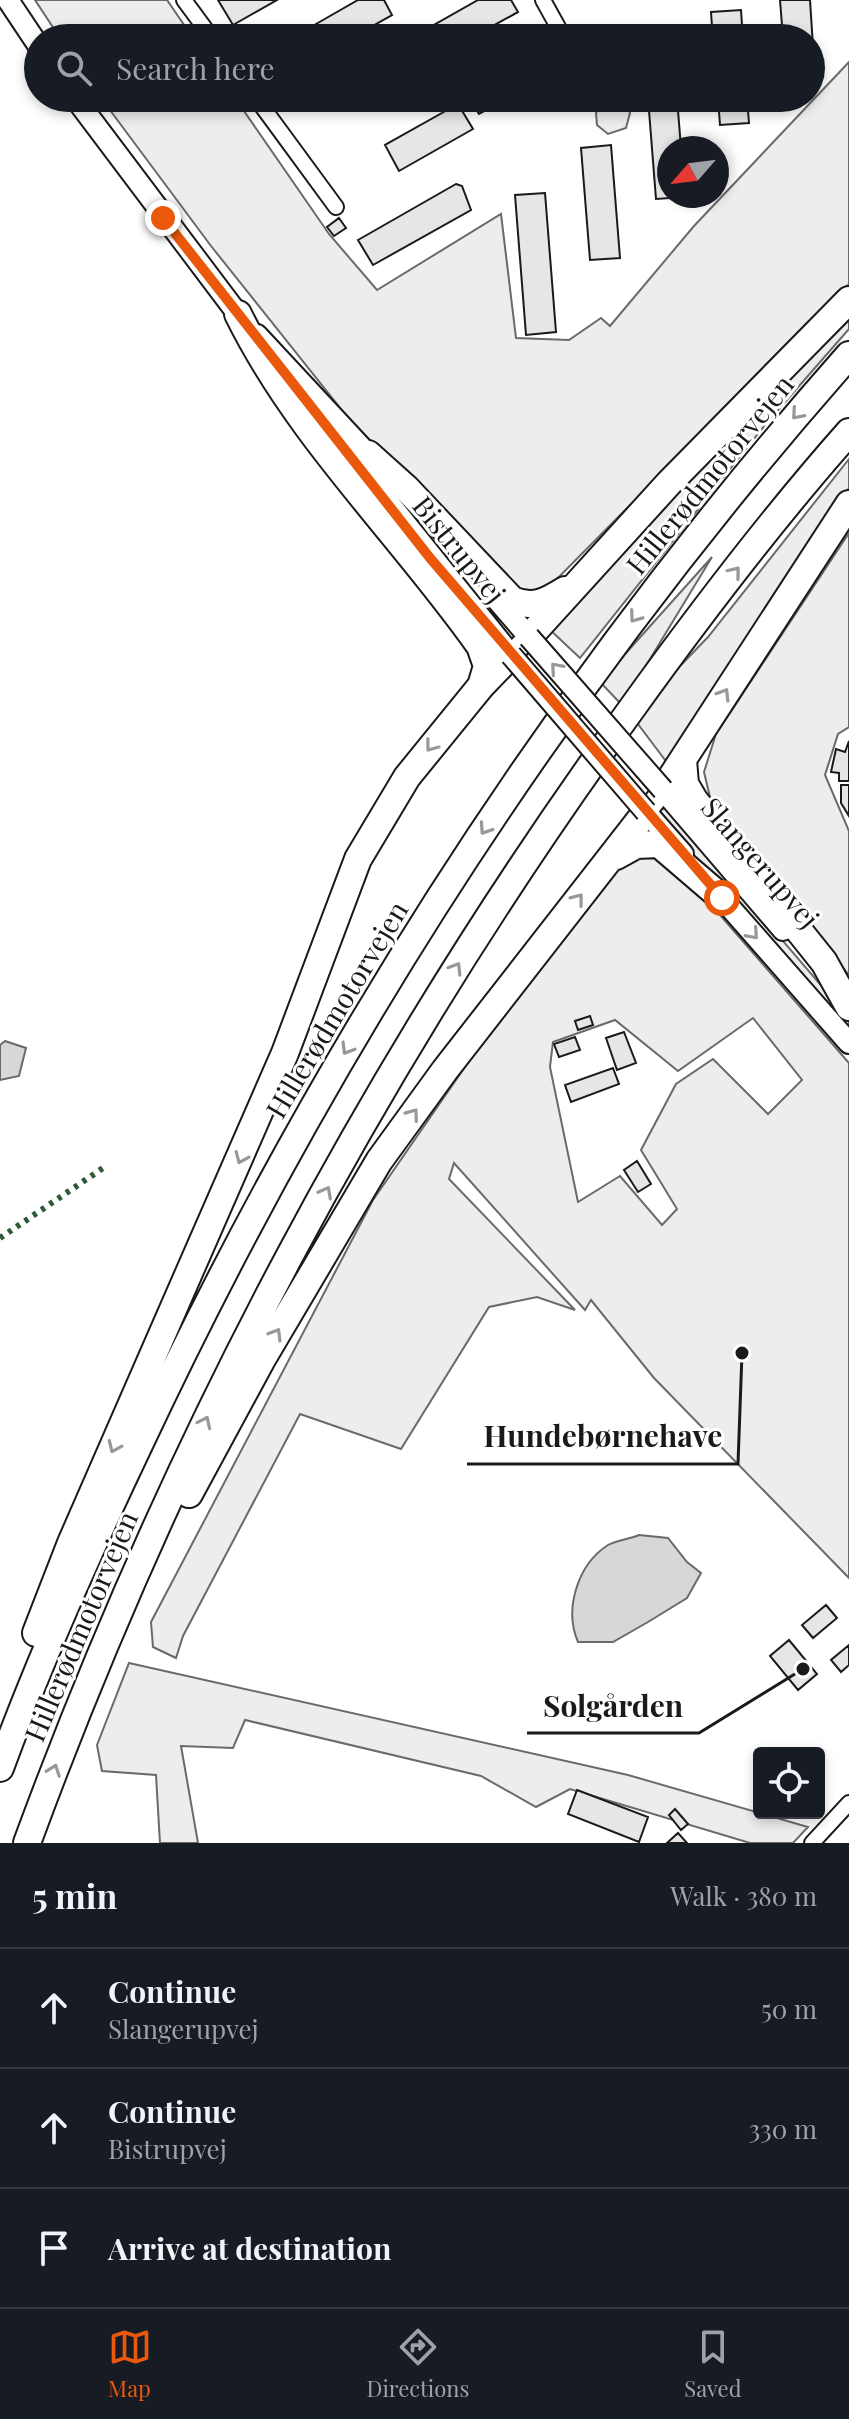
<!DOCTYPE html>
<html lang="en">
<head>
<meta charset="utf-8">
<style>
  :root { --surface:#171b24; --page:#242831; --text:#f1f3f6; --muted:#9ea1a6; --line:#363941; --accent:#ea580c }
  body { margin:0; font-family:"Playfair Display",serif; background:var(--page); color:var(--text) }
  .controls { position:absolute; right:24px; bottom:24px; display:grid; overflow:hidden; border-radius:8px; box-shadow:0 4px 12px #0003 }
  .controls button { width:72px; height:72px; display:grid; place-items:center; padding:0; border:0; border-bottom:2px solid var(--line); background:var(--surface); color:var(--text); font:40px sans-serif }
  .compass { position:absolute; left:657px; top:136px; width:72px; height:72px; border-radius:50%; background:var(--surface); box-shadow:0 4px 12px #0003; rotate:242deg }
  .stop { position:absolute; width:24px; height:24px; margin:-18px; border:6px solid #ea580c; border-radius:50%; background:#fff }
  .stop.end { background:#ea580c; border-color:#fff; box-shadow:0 2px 8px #0008 }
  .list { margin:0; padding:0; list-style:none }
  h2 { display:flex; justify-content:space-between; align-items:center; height:104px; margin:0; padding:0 32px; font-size:34px }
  h2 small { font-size:26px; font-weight:400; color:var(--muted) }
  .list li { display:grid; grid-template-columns:52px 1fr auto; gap:24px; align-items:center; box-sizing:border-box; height:120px; padding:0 32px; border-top:2px solid var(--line) }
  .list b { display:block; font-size:30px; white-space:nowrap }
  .list p { margin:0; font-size:26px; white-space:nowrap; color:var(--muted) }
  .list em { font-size:26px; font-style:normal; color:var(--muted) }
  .icon { flex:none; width:44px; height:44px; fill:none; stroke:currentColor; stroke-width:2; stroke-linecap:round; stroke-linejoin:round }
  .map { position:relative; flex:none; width:849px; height:1843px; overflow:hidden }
  .search { position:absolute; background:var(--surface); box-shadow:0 4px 12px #0003; left:24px; right:24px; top:24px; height:88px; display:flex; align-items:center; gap:20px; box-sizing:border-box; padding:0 28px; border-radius:44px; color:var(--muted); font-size:30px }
  .sheet { height:464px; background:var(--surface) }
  nav { display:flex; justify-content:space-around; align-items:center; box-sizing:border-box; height:112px; border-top:2px solid var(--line); background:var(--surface); font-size:22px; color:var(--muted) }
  nav a { display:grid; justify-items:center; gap:4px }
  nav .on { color:var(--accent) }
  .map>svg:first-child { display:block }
  .green { fill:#ededed; stroke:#6a6a6a; stroke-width:2; fill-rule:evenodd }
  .water { fill:#d7d7d7; stroke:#6a6a6a; stroke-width:2 }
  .building { fill:#e6e6e6; stroke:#1a1a1a; stroke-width:2 }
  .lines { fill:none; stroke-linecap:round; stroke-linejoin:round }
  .street-casing { stroke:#1a1a1a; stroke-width:18 }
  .secondary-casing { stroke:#1a1a1a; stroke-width:24 }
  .highway-casing { stroke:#1a1a1a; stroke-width:30 }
  .street { stroke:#fff; stroke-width:14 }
  .secondary { stroke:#fff; stroke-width:20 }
  .highway { stroke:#fff; stroke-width:26 }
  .secondary-bridge-casing { stroke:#1a1a1a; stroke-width:24; stroke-linecap:butt }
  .secondary-bridge { stroke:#fff; stroke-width:20 }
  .hedge { stroke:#2b5a34; stroke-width:6; stroke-dasharray:4 6; stroke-linecap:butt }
  .oneway { stroke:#989898 }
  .route { stroke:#ea580c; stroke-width:10 }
  .labels { text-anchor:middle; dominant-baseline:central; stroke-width:6; stroke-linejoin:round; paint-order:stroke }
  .street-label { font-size:28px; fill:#1a1a1a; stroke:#fff }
  .leader { fill:none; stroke:#1a1a1a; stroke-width:3 }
  .callout-dot { fill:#1a1a1a; stroke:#fff; stroke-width:3 }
  .callout-label { font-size:30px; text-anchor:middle; font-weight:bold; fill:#1a1a1a; stroke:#fff; stroke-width:6; stroke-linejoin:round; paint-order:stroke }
</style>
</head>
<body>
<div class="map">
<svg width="849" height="1843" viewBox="0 0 849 1843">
  <rect width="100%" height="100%" fill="#fff"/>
  <path class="green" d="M35 0H167L193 38H60Z
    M849 62V284L545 591H512L345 414 211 246 101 98H235L329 234 377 290 501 214 516 338 569 340 601 318 610 326 694 226Z
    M605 98H625L630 113 626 128 608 134 597 125 596 113Z
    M849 313V329L765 425 580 658 547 627Z
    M849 459V488L681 749 665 760 632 716 708 637Z
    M849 533V727L838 734 825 775 849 831V975L714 814 704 772 716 734Z
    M712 557 622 705 600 682Z
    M668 807 849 1018V1032L660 817 659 810Z
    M640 854 671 859 849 1063V1578L654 1378 591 1300 585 1310 454 1163 449 1179 575 1310 537 1297 489 1307 401 1449 300 1414 183 1636 176 1658 153 1647 151 1622 373 1200 485 1038 619 866ZM753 1018 802 1080 768 1114 713 1059 676 1084 641 1150 677 1209 662 1225 620 1176 578 1202 550 1067 553 1042 615 1020 678 1071Z
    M129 1663 628 1775 808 1827 793 1843H750L570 1789 536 1807 481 1776 245 1720 233 1748 181 1746 198 1843H160L156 1775 102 1771 97 1745Z"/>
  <path class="water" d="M5 1041 26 1048 19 1076 0 1080V1045Z
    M639 1535 668 1538 687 1562 701 1573 687 1598 648 1622 613 1642H578C564 1610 577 1565 608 1545 617 1540 630 1539 639 1535Z"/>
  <path class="building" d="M218 0H277L233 25Z
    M358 0H384L392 15 351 38H324L316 24Z
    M478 0H511L518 12 471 38H420L418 34Z
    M780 0H810L814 62H811V38H783Z
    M741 10 742 25 712 27 711 12Z
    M742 25 743 38H713L712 27Z
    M358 98H386L365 110Z
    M469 98H508L479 114Z
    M648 98H677L681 148H669V196L685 197 656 199Z
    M718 98H747L749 123 720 125Z
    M458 104 473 129 399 171 385 145Z
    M611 145 620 258 590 260 581 148Z
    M456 184 462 186 471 210 373 265 358 240Z
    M545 193 556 332 526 335 515 195Z
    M339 218 346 228 334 236 327 227Z
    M849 741V781H839V773L831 772 836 749 845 752Z
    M841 785H849V816L841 803Z
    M590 1016 593 1025 578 1030 575 1021Z
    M624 1032 636 1063 617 1070 606 1038Z
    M575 1037 580 1050 559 1057 554 1044Z
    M613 1068 619 1084 571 1102 565 1085Z
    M637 1161 651 1184 638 1192 624 1170Z
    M826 1605 837 1618 813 1638 802 1625Z
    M789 1640 817 1674 798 1690 770 1656Z
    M849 1645V1665L841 1672 831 1660Z
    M577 1790 648 1817 639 1842 568 1814Z
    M675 1809 688 1824 681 1830 669 1815Z
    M678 1833 687 1843H667Z"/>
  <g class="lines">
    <defs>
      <path id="street" d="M184 0 212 38
        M543 0 564 38
        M256 98 336 207
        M812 1843 849 1803"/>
      <path id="secondary" d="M8 0 38 45
        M75 98 246 325
        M257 335 377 464
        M284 372 511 655 529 637 491 593
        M683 854 646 812 663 790 783 930
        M712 887 849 1043"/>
      <path id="highway" d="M238 314C299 438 401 534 480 646L487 666 481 686
        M368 454 407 489 512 600C533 609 546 602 565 590
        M529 637 669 483 849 300
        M683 760 685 784 695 801 824 962 849 1007
        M663 790 849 504
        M616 856 636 845 659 844 722 898
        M189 1494 261 1361 379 1161 445 1070 646 812
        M36 1633 71 1543 285 1053 358 859 407 777 481 686 511 655
        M0 1768C40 1659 88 1552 138 1447 323 1052 560 682 849 355
        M27 1843C175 1440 378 1058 630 711 699 615 771 520 849 432"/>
    </defs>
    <use href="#street" class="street-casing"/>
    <use href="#secondary" class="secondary-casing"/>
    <use href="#highway" class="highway-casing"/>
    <use href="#street" class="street"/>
    <use href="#secondary" class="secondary"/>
    <use href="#highway" class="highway"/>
    <defs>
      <path id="secondary-bridge" d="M529 637 663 790
        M511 655 646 812"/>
    </defs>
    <use href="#secondary-bridge" class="secondary-bridge-casing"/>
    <use href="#secondary-bridge" class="secondary-bridge"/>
    <path class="hedge" d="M0 1238 106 1166"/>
  </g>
  <defs><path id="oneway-chevron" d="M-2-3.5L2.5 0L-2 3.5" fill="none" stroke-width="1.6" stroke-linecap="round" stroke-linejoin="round" transform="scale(2)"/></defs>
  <g class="oneway">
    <use href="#oneway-chevron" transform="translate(797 414) rotate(131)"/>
    <use href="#oneway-chevron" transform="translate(735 572) rotate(-51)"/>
    <use href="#oneway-chevron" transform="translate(635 617) rotate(126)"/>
    <use href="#oneway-chevron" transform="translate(556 668) rotate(-131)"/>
    <use href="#oneway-chevron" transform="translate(724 694) rotate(-58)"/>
    <use href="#oneway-chevron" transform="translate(431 746) rotate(127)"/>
    <use href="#oneway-chevron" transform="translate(485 829) rotate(124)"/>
    <use href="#oneway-chevron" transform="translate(578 899) rotate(-52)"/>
    <use href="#oneway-chevron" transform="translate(753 934) rotate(49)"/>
    <use href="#oneway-chevron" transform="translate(456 968) rotate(-58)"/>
    <use href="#oneway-chevron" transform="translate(347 1049) rotate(121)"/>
    <use href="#oneway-chevron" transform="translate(413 1114) rotate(-54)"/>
    <use href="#oneway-chevron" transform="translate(241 1158) rotate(113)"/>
    <use href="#oneway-chevron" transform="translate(326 1192) rotate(-62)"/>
    <use href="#oneway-chevron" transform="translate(276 1334) rotate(-59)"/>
    <use href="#oneway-chevron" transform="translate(205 1422) rotate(-65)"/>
    <use href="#oneway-chevron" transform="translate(114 1447) rotate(114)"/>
    <use href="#oneway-chevron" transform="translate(54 1770) rotate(-70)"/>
  </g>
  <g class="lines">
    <path class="route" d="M163 218 430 558 722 898"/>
  </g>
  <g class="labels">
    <g class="street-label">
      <text transform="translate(709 474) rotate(-51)">Hillerødmotorvejen</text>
      <text transform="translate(460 549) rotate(51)">Bistrupvej</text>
      <text transform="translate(761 862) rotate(49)">Slangerupvej</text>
      <text transform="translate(336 1009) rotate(-59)">Hillerødmotorvejen</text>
      <text transform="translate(80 1626) rotate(-67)">Hillerødmotorvejen</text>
    </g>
  </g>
  <path class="leader" d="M742 1353L738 1464H467M803 1669L699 1733H527"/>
  <g class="callout-dot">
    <circle cx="742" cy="1353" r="8"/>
    <circle cx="803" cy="1669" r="8"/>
  </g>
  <g class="callout-label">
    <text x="603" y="1447">Hundebørnehave</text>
    <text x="613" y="1717">Solgården</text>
  </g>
</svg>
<div class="controls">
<button><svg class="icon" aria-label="locate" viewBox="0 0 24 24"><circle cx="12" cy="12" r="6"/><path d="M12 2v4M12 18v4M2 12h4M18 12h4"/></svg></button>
</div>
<svg class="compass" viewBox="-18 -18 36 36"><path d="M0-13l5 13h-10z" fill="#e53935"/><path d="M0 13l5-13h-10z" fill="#9ea1a6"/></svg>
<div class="stop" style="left:722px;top:898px"></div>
<div class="stop end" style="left:163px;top:218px"></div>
<div class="search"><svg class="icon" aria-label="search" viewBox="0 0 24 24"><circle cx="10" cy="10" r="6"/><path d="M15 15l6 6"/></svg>Search here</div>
</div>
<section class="sheet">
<h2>5 min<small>Walk · 380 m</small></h2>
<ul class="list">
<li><svg class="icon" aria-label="ahead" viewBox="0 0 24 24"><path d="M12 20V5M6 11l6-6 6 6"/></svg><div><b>Continue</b><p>Slangerupvej</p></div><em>50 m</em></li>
<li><svg class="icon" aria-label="ahead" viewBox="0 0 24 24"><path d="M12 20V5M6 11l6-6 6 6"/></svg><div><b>Continue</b><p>Bistrupvej</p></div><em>330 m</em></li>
<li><svg class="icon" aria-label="arrive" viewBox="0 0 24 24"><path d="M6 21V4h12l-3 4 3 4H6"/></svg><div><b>Arrive at destination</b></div></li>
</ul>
</section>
<nav>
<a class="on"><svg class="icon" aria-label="map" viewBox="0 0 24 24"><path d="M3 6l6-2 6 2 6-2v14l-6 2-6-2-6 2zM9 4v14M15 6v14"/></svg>Map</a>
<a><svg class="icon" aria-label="directions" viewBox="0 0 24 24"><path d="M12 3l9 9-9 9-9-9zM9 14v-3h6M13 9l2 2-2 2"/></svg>Directions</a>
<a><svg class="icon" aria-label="saved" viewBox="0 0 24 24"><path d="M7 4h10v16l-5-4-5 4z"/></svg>Saved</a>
</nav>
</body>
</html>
